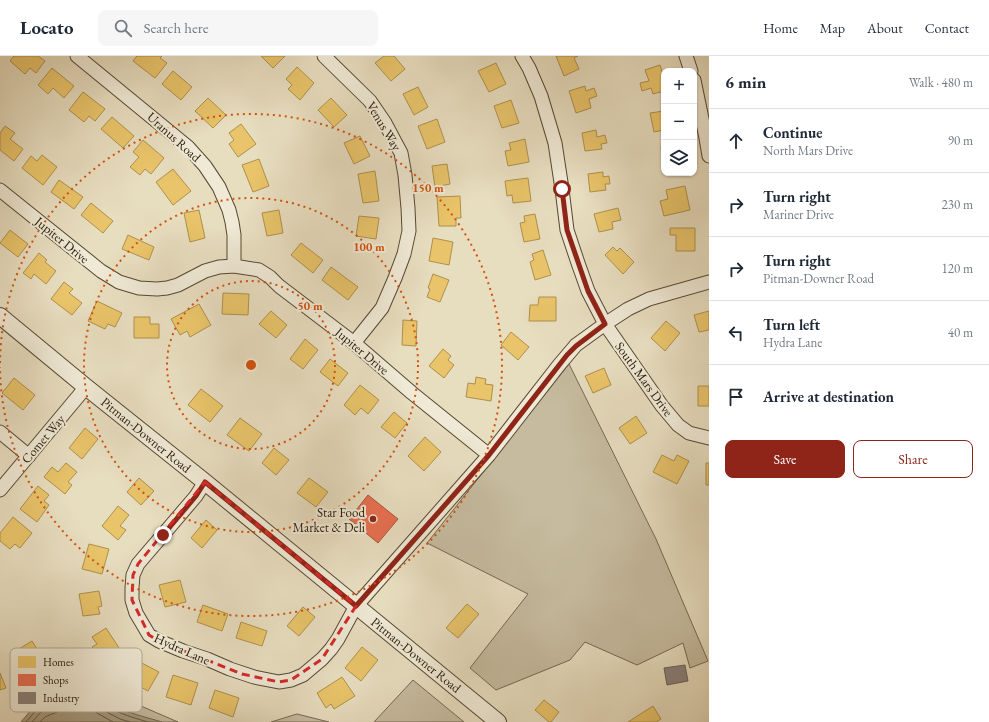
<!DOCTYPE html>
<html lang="en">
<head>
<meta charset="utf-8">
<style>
  :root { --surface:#fff; --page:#f6f6f7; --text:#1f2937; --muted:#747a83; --line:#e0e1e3; --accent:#8f2418 }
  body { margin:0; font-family:"EB Garamond",serif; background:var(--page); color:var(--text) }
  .controls { position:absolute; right:12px; top:12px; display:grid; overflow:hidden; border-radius:8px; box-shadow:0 1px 3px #0004 }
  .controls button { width:36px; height:36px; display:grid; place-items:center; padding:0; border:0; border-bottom:1px solid var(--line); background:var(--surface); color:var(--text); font:20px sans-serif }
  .stop { position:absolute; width:12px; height:12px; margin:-9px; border:3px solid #8f2418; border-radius:50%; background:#fff }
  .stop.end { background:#8f2418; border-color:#fff; box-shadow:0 1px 4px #0008 }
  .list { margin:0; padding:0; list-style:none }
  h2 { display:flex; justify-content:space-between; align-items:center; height:52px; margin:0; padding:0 16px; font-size:17px }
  h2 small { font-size:13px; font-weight:400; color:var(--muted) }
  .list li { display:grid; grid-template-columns:26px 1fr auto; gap:12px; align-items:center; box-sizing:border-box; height:64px; padding:0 16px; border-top:1px solid var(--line) }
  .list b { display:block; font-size:15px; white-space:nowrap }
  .list p { margin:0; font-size:13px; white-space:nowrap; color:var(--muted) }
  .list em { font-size:13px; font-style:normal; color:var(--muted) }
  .actions { display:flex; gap:8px; padding:12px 16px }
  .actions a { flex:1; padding:9px 0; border:1px solid var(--accent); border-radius:8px; text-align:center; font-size:14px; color:var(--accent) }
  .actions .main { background:var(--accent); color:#fff }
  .icon { flex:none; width:22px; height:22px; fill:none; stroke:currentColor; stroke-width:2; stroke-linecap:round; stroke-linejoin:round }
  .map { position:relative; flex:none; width:709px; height:666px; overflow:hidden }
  header { display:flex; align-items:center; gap:24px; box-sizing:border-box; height:56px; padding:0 20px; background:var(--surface); border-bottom:1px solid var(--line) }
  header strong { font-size:19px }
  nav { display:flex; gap:22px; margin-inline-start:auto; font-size:14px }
  .search { width:280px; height:36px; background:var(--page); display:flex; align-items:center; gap:10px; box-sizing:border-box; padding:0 14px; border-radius:8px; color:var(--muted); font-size:15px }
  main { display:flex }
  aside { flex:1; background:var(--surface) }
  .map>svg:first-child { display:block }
  .green { fill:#c6bb9f; stroke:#766952 }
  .water { fill:#a59a7f; stroke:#72664e }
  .homes { fill:#e9c46a; stroke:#ae904b }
  .shops { fill:#e76f51; stroke:#ad553a }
  .industry { fill:#8a817c; stroke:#6c6158 }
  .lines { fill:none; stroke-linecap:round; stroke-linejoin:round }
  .shore { stroke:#655842; stroke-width:1 }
  .minor-casing { stroke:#564833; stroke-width:15 }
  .tertiary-casing { stroke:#564833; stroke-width:18 }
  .minor { stroke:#efe9d5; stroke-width:13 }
  .tertiary { stroke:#efe9d5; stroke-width:16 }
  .route { stroke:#8f2418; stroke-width:5 }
  .marked { fill:none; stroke:#d62828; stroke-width:3; stroke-dasharray:8 5; stroke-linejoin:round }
  .ring { fill:none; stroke:#d4520b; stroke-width:2; stroke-dasharray:2 4 }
  .poi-dot { fill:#8f2418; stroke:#efe9d5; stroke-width:1.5 }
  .labels { text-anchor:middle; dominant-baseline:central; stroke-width:4; stroke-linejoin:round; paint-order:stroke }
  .street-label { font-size:13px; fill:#251704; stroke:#efe9d5 }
  .poi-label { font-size:13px; fill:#251704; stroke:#efe9d5; text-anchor:end }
  .key { fill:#efe9d5; stroke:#b2aa96; stroke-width:1 }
  .key-label { font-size:11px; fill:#251704 }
  .centre { fill:#d4520b; stroke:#efe9d5; stroke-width:2 }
  .ring-label { font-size:12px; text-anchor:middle; font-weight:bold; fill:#d4520b; stroke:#efe9d5; stroke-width:4; stroke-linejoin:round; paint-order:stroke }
</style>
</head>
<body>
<header>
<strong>Locato</strong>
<div class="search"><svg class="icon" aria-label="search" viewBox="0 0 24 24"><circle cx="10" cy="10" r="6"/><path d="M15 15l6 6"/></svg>Search here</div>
<nav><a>Home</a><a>Map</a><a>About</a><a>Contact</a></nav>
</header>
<main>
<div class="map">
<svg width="709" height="666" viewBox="0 0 709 666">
  <rect width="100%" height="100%" fill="#e7ddbf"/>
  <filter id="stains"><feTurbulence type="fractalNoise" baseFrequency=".005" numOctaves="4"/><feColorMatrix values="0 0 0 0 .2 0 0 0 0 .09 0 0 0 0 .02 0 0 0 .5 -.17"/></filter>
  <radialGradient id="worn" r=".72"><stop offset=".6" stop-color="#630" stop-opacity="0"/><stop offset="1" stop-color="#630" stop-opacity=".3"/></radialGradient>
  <path class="green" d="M569 308 656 483 708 605 690 612 683 587 637 609 585 586 570 604 496 634 470 612 528 538 427 487Z
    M413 624 464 666H374Z
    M90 628 178 666H131L49 643Z
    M297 658 329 666H271Z"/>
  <path class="water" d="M74 627 90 628C105 653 136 658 162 666H21L36 648 49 643 58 635Z"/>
  <path class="homes" d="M14 0H38L45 5 36 17 30 12 25 18 10 5Z
    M137 0H162L160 2 167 7 155 22 133 5Z
    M261 0H285L273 12Z
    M384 0H394L405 13 391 25 375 7Z
    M556 0H578L574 2 579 13 564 20Z
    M496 7 506 28 489 36 478 15Z
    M660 9 664 22V35L653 38 651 32 642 35 640 27 649 25 645 14Z
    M297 11 314 27 300 44 288 33 292 29 286 23Z
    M52 12 74 30 64 42 53 32 48 38 38 29Z
    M173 15 192 31 181 44 162 28Z
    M585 30 586 35 594 32 597 40 589 43 591 52 576 57 569 35Z
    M418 31 428 51 414 59 403 38Z
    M83 36 105 53 95 65 89 60 84 66 69 54Z
    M208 42 226 59 213 72 195 55Z
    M331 42 347 59 334 71 318 54Z
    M511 44 519 67 502 72 494 50Z
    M664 55V74L654 76 650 57Z
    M112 61 134 80 123 92 101 73Z
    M437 63 445 86 427 93 418 70Z
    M241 68 256 88 238 101 229 88 234 84 229 77Z
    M5 70 15 77 10 83 23 93 14 105 0 94V77Z
    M596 74 597 81 605 79 607 87 601 88 602 93 585 95 582 77Z
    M360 80 370 100 354 108 344 87Z
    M525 83 529 106 508 110 505 95 511 94 509 87Z
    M143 84 164 102 151 118 145 113 140 119 130 111 139 101 133 96Z
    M664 90V114L661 91Z
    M42 99 57 111 43 129 22 112 31 100 37 105Z
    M259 103 269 130 253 136 242 109Z
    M447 108 450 128 435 131 432 110Z
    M173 113 191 135 173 149 156 126Z
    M375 115 379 145 363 147 358 118Z
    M603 116V121L609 120 610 128H605L606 134 590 136 588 118Z
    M528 122 531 145 513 147 512 139 507 140 505 125Z
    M59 124 83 141 74 153 51 136Z
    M685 130 690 154 664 160 660 145 668 143 666 134Z
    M460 140 461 162H456V170H439L437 141Z
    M91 147 113 165 103 177 81 159Z
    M618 152 621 164 612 166 613 173 599 176 594 158Z
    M199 154 205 182 190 186 184 157Z
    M279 154 283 177 267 180 262 157Z
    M535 158 540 183 524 186 520 167 525 166 524 160Z
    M359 160 379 162 376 183 356 180Z
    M670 172H695V195H676V179H670Z
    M10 174 28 188 18 201 0 187Z
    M128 179 154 191 149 204 122 193Z
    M433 182 453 186 449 209 429 205Z
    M301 187 323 204 313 217 291 199Z
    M613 191 617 195 620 192 634 206 623 218 605 199Z
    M543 194 551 219 535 224 530 206 534 204 532 198Z
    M39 197 47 204 45 206 56 215 46 228 34 218 31 223 23 217Z
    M331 211 358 231 348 244 322 224Z
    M433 218 449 224 440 246 427 241 430 233 428 232Z
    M64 226 73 233 69 237 82 247 72 259 51 243Z
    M223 237 249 238 248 259 222 258Z
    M539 241H556V265H529L530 249H538Z
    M97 245 122 257 115 271 108 268 105 273 88 265Z
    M199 248 211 269 190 281 187 275 180 279 171 263Z
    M271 255 287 269 276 282 259 268Z
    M709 255V274L699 276 694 259Z
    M134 261H150V268H159V282H134Z
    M403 264 417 265 416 290 402 289Z
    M666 265 680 277 665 295 651 282Z
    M511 276 529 291 518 304 501 289Z
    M305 283 318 294 303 313 290 303Z
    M443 293 451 300 448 304 454 309 444 322 429 310Z
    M330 303 348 317 338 330 320 316Z
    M604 312 611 329 593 337 585 320Z
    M476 321 486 323 485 328 493 329 491 345 466 341 468 327 475 328Z
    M14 322 35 339 23 354 2 337Z
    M360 329 379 344 368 358 361 352 355 359 344 349Z
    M698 330H709V350H698Z
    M201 333 223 350 210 366 188 349Z
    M394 356 407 367 395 382 381 371Z
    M636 360 647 377 630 388 619 372Z
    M240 362 262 378 249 395 227 379Z
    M85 372 98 383 82 403 69 392Z
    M425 381 441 396 424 415 408 400Z
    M274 392 289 404 276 419 262 407Z
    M662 399 674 405 677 399 689 405 677 428 653 416Z
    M66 407 77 416 68 426 72 429 65 438 44 421 52 411 58 416Z
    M706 407H709V429H706Z
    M139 422 154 435 141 449 127 436Z
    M309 422 328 436 316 451 297 437Z
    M38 430 49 439 44 445 49 449 37 466 20 453Z
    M118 450 129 459 120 470 126 474 118 484 102 470Z
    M13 461 32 477 20 492 15 488 10 493 0 485V477Z
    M206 464 217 474 202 492 191 482Z
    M89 488 109 493 102 518 82 513Z
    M180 524 186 546 165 551 159 529Z
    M99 535 102 550 98 551 100 558 83 560 79 538Z
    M467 548 479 558 458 582 446 572Z
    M203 549 228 558 222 575 197 566Z
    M303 551 315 561 299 580 287 570Z
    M241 566 267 575 262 590 236 582Z
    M106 572 123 598 106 610 92 591 97 588 92 581Z
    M32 585 47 609 33 617 19 593Z
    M362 591 378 604 361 625 345 612Z
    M138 605 159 616 148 635 128 624Z
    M0 617 6 632 0 634Z
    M173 619 198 627 191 649 166 641Z
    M342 621 355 640 334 653 331 648 326 652 317 637Z
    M215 634 239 642 233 661 209 652Z
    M544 644 559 656 551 666H549L535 654Z
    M653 650 661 663 656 666H628Z"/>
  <path class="shops" d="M368 439 398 463 378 487 349 463Z"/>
  <path class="industry" d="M685 609 688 625 667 629 664 612Z"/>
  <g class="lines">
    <path class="shore" d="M26 666 38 652 51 646 61 639 75 632H88C103 653 124 659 148 666
      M32 666 41 656 54 651 63 643 76 637H85L101 653 120 663 130 666
      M40 666 45 661 57 656 67 648 78 643H82L97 657 113 666"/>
    <defs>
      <path id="minor" d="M77 0 188 91 205 110 219 131 229 154 232 166 234 179V210
        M324 0 370 45 385 67 401 97 405 119 408 152 409 175 404 198 395 222 382 252 354 287
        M522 0 529 12 541 40 555 87 562 133 567 174 578 207 588 235 605 268 662 350 678 369 689 377 709 382
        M686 0 691 15
        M694 24 706 82 709 100
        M0 134 101 215 119 226 139 232 157 233 167 232 178 229 205 215 219 211 234 210 259 214 270 221 279 230 354 287 412 337 489 399
        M0 376 29 400
        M205 426 196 440 138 508 133 519 132 532V544L136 557 149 579 159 585 183 595 207 603 230 613 254 621 279 626 291 624 303 619 322 603 331 593 338 583 356 550 489 399 559 309 576 289 605 268 628 253 649 243 709 226
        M0 434 86 331"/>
      <path id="tertiary" d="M0 260 86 331 205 426 498 666"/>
    </defs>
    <use href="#minor" class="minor-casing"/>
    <use href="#tertiary" class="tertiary-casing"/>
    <use href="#minor" class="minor"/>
    <use href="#tertiary" class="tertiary"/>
  </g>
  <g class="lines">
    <path class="route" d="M163 479 196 440 205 426 356 550 489 399 567 299 576 290 605 268 588 235 567 174 562 133"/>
  </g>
  <path class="marked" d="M205 426 356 550 322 603 291 624 279 626 242 618 159 585 149 579 132 544 133 519 138 508Z"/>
  <g class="ring">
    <circle cx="251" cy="309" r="84"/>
    <circle cx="251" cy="309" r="167"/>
    <path d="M0 307A251 251 0 1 1 0 311"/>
  </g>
  <circle class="poi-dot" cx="373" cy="463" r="4"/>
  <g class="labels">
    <g class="street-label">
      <text transform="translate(384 70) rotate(59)">Venus Way</text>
      <text transform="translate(174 81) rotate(42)">Uranus Road</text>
      <text transform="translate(62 184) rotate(39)">Jupiter Drive</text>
      <text transform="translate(362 295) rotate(40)">Jupiter Drive</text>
      <text transform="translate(644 323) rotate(54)">South Mars Drive</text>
      <text transform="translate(146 379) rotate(39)">Pitman-Downer Road</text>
      <text transform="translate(43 383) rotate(-50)">Comet Way</text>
      <text transform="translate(182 593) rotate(24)">Hydra Lane</text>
      <text transform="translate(416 599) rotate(39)">Pitman-Downer Road</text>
    </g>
    <g class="poi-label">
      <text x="365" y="456">Star Food<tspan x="365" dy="15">Market &amp; Deli</tspan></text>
    </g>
  </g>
  <rect x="10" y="592" width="132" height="64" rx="6" class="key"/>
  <rect x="18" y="600" width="18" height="12" fill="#e9c46a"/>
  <rect x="18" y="618" width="18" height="12" fill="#e76f51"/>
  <rect x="18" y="636" width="18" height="12" fill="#8a817c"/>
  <g class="key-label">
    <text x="43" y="610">Homes</text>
    <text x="43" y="628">Shops</text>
    <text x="43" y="646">Industry</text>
  </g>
  <circle cx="251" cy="309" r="6" class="centre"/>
  <g class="ring-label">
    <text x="428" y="136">150 m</text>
    <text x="369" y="195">100 m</text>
    <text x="310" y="254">50 m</text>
  </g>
  <rect width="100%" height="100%" filter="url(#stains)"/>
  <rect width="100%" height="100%" fill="url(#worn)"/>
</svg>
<div class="controls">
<button>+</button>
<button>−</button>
<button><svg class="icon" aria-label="layers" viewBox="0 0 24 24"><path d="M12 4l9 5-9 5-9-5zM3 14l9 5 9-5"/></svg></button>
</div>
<div class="stop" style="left:562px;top:133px"></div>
<div class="stop end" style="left:163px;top:479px"></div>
</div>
<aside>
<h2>6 min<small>Walk · 480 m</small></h2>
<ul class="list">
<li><svg class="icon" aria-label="ahead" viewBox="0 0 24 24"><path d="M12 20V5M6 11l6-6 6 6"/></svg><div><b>Continue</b><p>North Mars Drive</p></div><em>90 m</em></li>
<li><svg class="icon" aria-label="right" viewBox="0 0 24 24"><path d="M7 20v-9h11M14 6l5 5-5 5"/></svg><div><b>Turn right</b><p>Mariner Drive</p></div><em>230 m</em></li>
<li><svg class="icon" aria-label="right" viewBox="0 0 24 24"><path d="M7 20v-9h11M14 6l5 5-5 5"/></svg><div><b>Turn right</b><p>Pitman-Downer Road</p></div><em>120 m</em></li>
<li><svg class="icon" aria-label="left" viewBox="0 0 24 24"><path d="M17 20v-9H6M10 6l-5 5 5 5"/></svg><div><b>Turn left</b><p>Hydra Lane</p></div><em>40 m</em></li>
<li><svg class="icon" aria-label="arrive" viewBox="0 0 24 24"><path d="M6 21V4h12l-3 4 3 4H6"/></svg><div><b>Arrive at destination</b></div></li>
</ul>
<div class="actions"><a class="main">Save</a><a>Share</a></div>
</aside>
</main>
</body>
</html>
